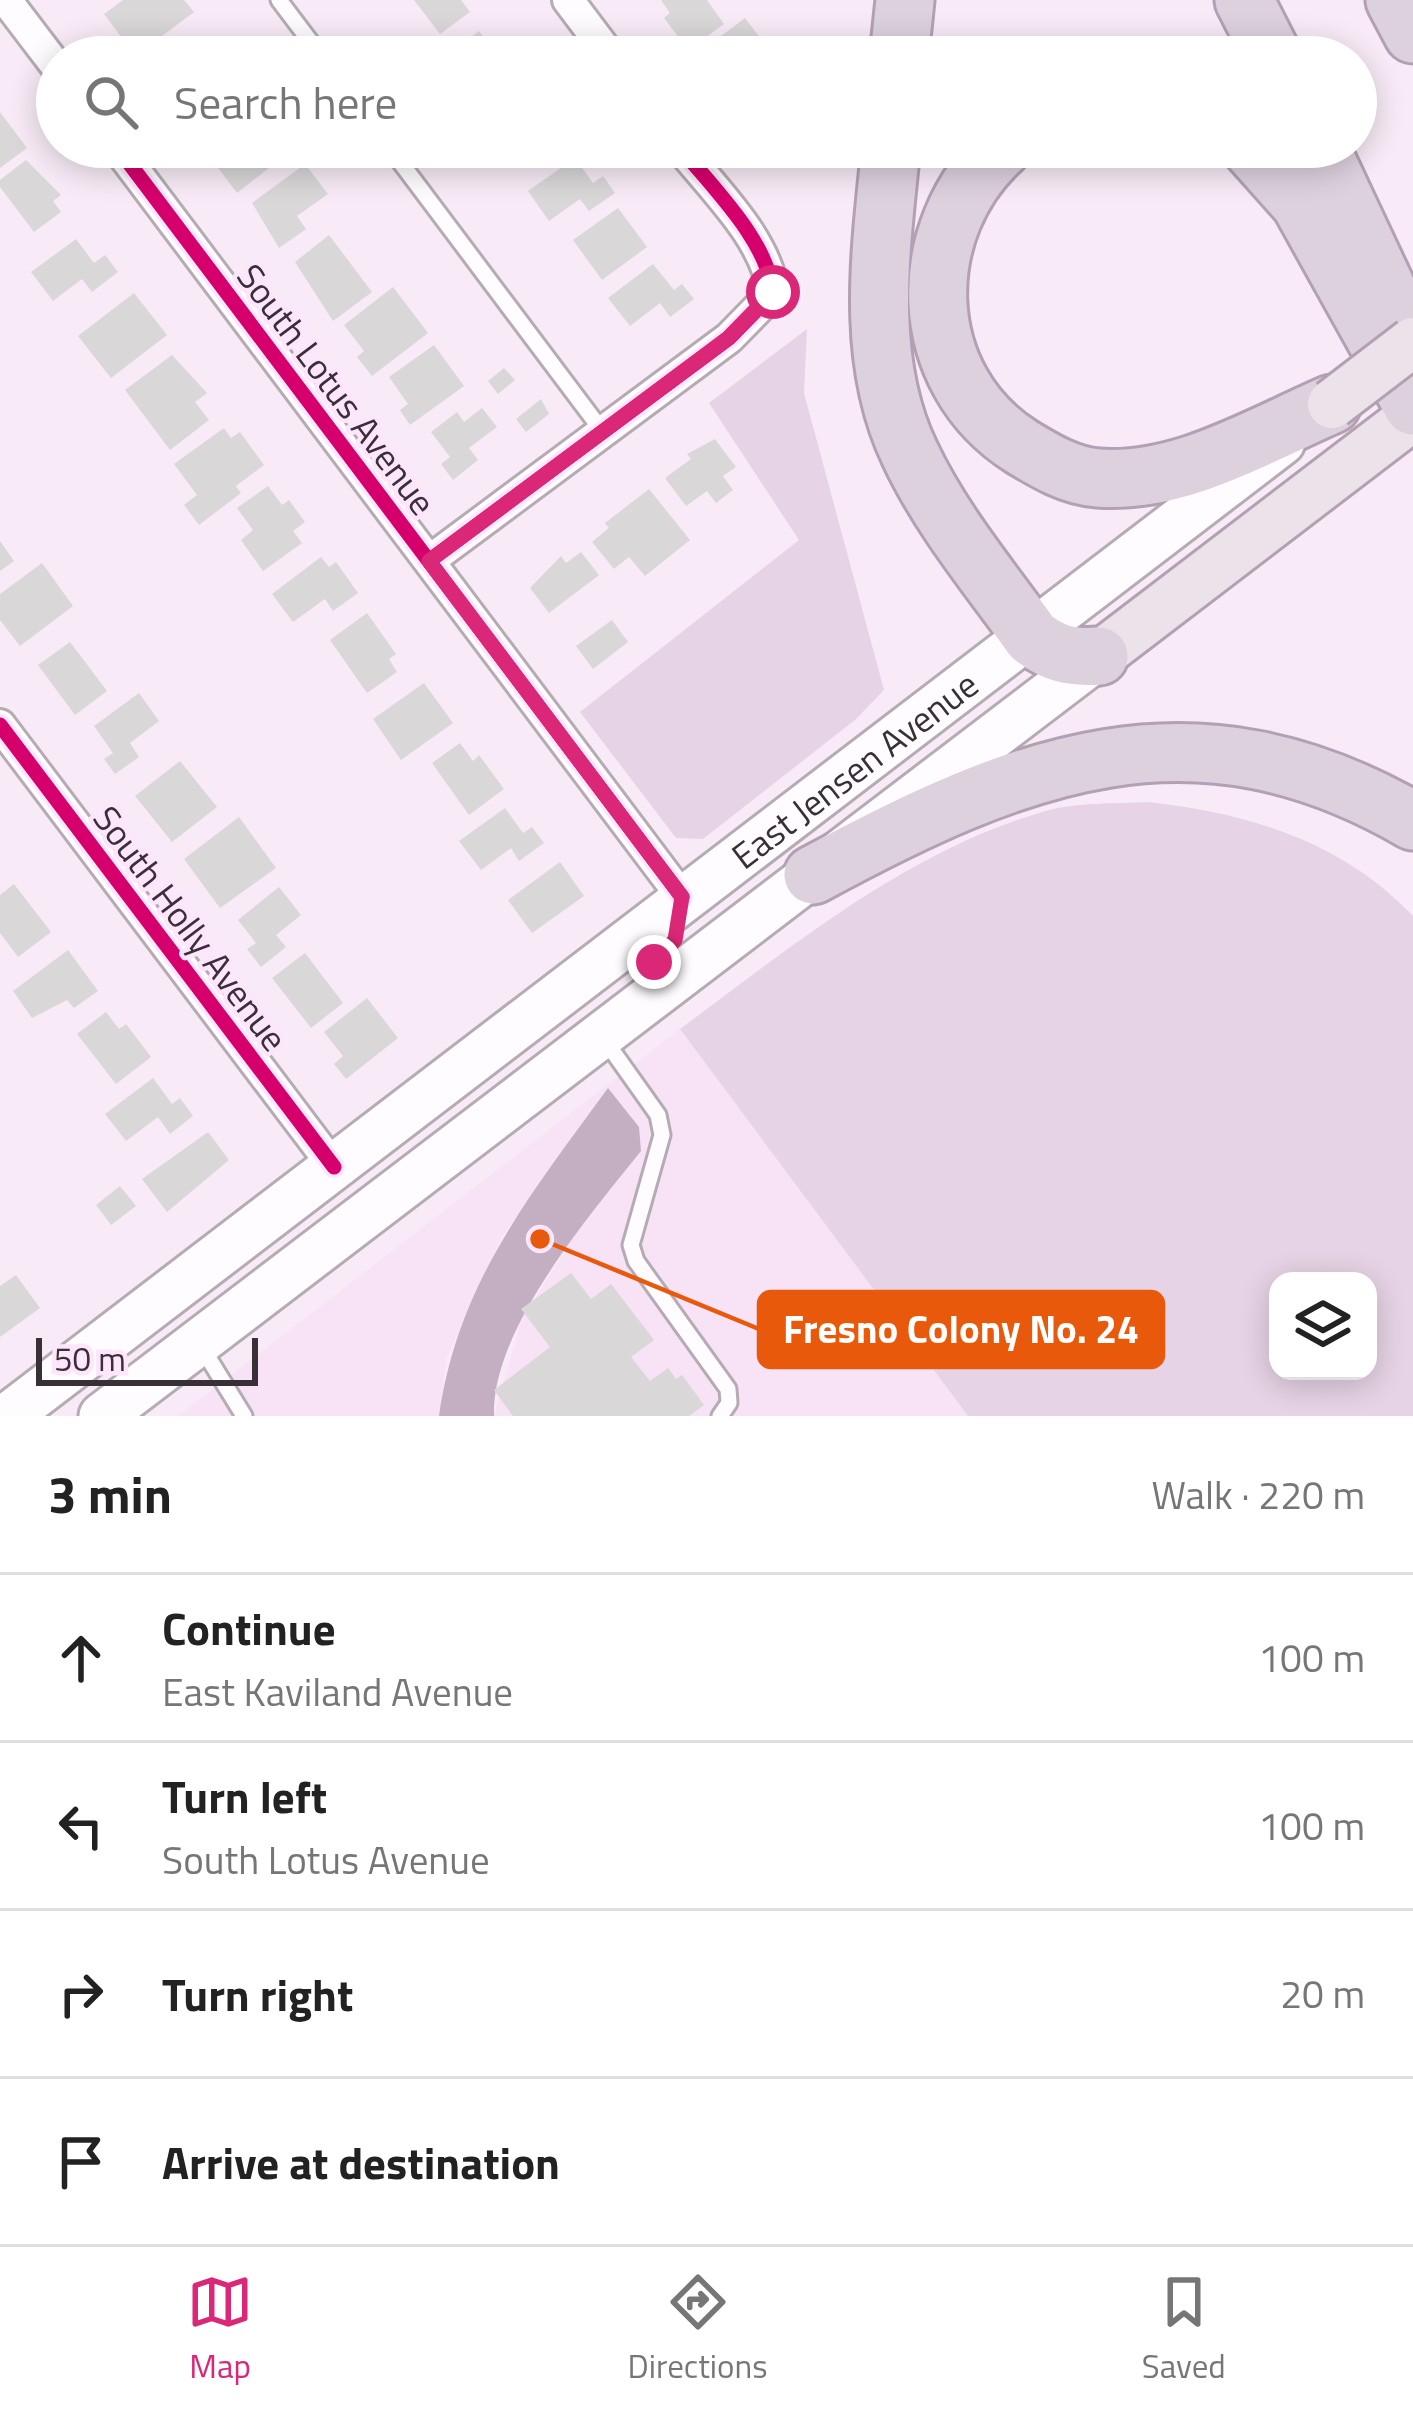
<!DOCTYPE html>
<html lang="en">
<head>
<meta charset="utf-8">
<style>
  :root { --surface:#fff; --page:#f6f6f6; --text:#222; --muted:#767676; --line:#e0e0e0; --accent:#db2777 }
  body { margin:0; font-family:"Titillium Web",sans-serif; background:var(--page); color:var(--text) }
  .controls { position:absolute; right:36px; bottom:36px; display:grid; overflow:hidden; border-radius:24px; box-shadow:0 6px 30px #0003 }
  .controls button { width:108px; height:108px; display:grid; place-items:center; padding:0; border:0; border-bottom:3px solid var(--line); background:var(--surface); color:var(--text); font:60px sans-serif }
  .scale { position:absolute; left:36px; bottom:30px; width:222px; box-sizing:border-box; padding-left:12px; border:6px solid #382f37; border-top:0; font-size:33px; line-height:42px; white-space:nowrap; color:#382f37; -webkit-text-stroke:9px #fde6fb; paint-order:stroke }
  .stop { position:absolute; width:36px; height:36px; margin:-27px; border:9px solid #db2777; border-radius:50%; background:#fff }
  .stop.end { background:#db2777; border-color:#fff; box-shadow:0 3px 12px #0008 }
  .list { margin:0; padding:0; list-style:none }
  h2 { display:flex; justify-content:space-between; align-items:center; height:156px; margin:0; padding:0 48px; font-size:51px }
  h2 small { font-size:39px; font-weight:400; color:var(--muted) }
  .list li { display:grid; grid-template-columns:78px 1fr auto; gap:36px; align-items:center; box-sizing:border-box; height:168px; padding:0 48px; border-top:3px solid var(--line) }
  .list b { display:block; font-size:45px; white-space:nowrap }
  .list p { margin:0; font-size:39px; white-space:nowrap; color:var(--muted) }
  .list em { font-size:39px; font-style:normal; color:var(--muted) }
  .icon { flex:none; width:66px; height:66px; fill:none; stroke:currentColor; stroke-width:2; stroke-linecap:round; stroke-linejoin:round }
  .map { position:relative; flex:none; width:1413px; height:1416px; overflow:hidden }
  .search { position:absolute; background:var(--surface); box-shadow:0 6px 30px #0003; left:36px; right:36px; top:36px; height:132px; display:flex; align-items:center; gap:30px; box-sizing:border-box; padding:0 42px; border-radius:66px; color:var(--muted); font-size:45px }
  .sheet { height:828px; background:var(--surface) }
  nav { display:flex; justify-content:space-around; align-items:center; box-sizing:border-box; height:168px; border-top:3px solid var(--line); background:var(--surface); font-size:33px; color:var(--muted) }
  nav a { display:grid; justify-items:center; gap:6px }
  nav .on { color:var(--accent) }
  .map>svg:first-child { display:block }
  .built { fill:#f7e2f6 }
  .green { fill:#e6d3e5; fill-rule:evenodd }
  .water { fill:#c4afc2 }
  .building { fill:#d9d7d7 }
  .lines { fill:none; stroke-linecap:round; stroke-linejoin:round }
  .service-casing { stroke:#b4abb3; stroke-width:21 }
  .minor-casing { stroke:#b4abb3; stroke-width:36 }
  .secondary-casing { stroke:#b4abb3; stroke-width:51 }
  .primary-casing { stroke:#b3a1b3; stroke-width:54 }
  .motorway-casing { stroke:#b3a1b3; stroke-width:63 }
  .service { stroke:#fefcfe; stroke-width:15 }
  .minor { stroke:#fefcfe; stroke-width:30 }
  .secondary { stroke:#fefcfe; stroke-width:45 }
  .primary { stroke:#ebe2ea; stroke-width:48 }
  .motorway { stroke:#ded1de; stroke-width:57 }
  .primary-bridge-casing { stroke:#b3a1b3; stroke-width:54; stroke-linecap:butt }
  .primary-bridge { stroke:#ebe2ea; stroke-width:48 }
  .cycleway-casing { stroke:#fde6fb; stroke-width:22 }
  .cycleway { stroke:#d6006c; stroke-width:15 }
  .route { stroke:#db2777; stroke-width:15 }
  .labels { text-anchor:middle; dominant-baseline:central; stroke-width:9; stroke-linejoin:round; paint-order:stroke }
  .street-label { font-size:36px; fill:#382f37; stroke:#fde6fb }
  .leader { fill:none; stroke:#e8590c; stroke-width:4.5 }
  .callout-dot { fill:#e8590c; stroke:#fde6fb; stroke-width:4.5 }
  .callout { fill:#e8590c; stroke:#e8590c; stroke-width:4.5 }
  .callout-label { font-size:39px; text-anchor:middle; font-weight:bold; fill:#fff }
</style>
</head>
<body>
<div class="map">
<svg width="1413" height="1416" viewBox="0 0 1413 1416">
  <rect width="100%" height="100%" fill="#f8ebf7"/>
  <path class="built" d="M680 1029 968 1416H494L521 1321 577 1231 608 1089 503 1235 447 1357 439 1416H178Z"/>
  <path class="green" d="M807 329 804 393 884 690 855 720 703 839 676 838 580 712 799 540 709 403Z
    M1148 802C1248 813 1342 841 1413 916V1416H968L680 1029C792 946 910 849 1046 811 1077 802 1116 804 1148 802ZM1278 1281H1368V1371H1278Z"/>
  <path class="water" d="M608 1088 639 1127 641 1151C590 1215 491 1330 494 1416H439C458 1282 531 1194 608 1088Z"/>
  <path class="building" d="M123 0H184L194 12 134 57H123L114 44 122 38 104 14Z
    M414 0H461L470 12 440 34Z
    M661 0H707L724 24 688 50 664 18 670 13Z
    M745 18 772 53 693 57Z
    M479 31 498 56 506 49 512 57H445Z
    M227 37 237 57H175L200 38 210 51Z
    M0 112 27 148 0 168Z
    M211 147H261L274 164 237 193 210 157 215 153Z
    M575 158 593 183 603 176 615 193 589 211 580 199 549 221 528 191Z
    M26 160 61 195 53 201 61 212 34 232 0 187V180Z
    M305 164 328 194 297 216 306 229 279 248 252 203Z
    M618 208 647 247 602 280 573 240Z
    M329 235 372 292 333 321 295 262Z
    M76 239 94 263 105 255 118 272 92 292 82 279 53 301 31 272Z
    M653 264 674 290 682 284 694 299 670 317 660 303 630 326 608 298Z
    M393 287 428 333 372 376 357 357 364 351 344 325Z
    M134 293 167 335 111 378 78 336Z
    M434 345 464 386 410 425 400 410 408 404 389 377Z
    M172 355 207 393 195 402 209 420 170 450 125 390Z
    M504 368 515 380 498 394 488 381Z
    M541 399 549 414 526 432 516 419Z
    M482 408 497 427 469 448 478 460 453 480 441 464 450 457 431 432 457 412 464 422Z
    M224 428 231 438 240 432 264 465 236 486 241 493 199 525 184 505 197 495 174 464Z
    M715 439 736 467 723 476 733 490 716 503 707 491 686 506 665 478 691 459 687 454Z
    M268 486 282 505 289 500 305 522 293 531 302 543 263 571 241 540 253 530 237 508Z
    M649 489 690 540 645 576 629 557 614 569 592 542 609 528 605 523Z
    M0 541 14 561 0 571Z
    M581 552 599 575 549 613 530 588 561 556 566 563Z
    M321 557 329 567 336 562 358 593 333 611 325 599 293 622 272 594Z
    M42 563 73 606 20 646 0 620V594Z
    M367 613 396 654 389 659 397 672 367 693 330 640Z
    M612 620 628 642 593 669 576 646Z
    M70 642 107 691 75 715 38 665Z
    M424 683 453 723 401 760 373 719Z
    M139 693 159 721 130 743 139 757 115 774 104 759 113 753 94 726Z
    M460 743 473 761 479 755 504 789 469 815 432 763Z
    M180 761 217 807 172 842 135 796Z
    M505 808 523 833 532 827 544 843 519 861 511 848 481 870 459 841Z
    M239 817 276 868 220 908 184 859Z
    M560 862 584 896 532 933 508 900Z
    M14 884 51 932 18 957 0 933V895Z
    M279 887 301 915 276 935 286 947 261 967 247 949 256 943 238 920Z
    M68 950 98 991 74 1008 67 1000 32 1018 13 991Z
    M305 953 343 1003 311 1028 272 978Z
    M367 998 398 1038 346 1079 334 1064 343 1056 324 1032Z
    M106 1012 119 1029 126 1024 151 1057 116 1084 77 1034Z
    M153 1078 172 1104 180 1098 193 1116 170 1134 158 1117 126 1141 105 1114Z
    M208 1132 229 1160 167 1212 142 1179Z
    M120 1186 136 1206 111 1225 96 1205Z
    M571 1273 591 1299 611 1284 654 1340 631 1357 650 1381 668 1368 676 1379 682 1375 704 1405 689 1416H513L494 1390 550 1347 521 1309Z
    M16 1275 40 1308 0 1337V1286Z"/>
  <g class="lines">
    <defs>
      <path id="service" d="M279 0 322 57
        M389 147 603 432
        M604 1039 658 1115 662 1135 631 1245 636 1261 728 1389 729 1403 720 1416
        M201 1346 244 1416"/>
      <path id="minor" d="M6 0 57 67
        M568 0 611 57
        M117 147 682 897
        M429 561 729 338 773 293C767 239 713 189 680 147
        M0 725 334 1167"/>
      <g id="secondary">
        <path id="s1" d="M8 1416 1282 442"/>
        <path d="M102 1416 1099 656"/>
      </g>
      <path id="primary" d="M1099 656 1413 416"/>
      <path id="motorway" d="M1244 0 1273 57
        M1395 0 1413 34
        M899 57 905 0
        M891 147C881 248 864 359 910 454 941 520 989 577 1032 637 1054 654 1071 658 1099 656
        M1003 147C912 229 914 379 1022 447 1045 461 1070 476 1098 478 1180 484 1258 436 1332 404
        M1250 147 1300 203 1413 406
        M1320 147 1402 322
        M813 875C1018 764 1193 693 1413 821"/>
    </defs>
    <use href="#service" class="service-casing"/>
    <use href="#minor" class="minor-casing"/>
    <use href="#secondary" class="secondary-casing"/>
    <use href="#primary" class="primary-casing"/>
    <use href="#motorway" class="motorway-casing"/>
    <use href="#service" class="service"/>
    <use href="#minor" class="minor"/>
    <use href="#secondary" class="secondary"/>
    <use href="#primary" class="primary"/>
    <use href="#motorway" class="motorway"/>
    <defs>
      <path id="primary-bridge" d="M1332 404 1413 342"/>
    </defs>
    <use href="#primary-bridge" class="primary-bridge-casing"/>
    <use href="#primary-bridge" class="primary-bridge"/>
    <defs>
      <path id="cycleway" d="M117 147 682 897
        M429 561 729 338 773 293C767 239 713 189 680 147
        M0 725 334 1167"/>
    </defs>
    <use href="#cycleway" class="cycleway-casing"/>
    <use href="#cycleway" class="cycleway"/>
  </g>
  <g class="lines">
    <path class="route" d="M654 962 675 940 682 897 429 561 728 338 773 292"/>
  </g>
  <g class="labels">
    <g class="street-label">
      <text transform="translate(337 389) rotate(53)">South Lotus Avenue</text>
      <text stroke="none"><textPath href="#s1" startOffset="1065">East Jensen Avenue</textPath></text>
      <text transform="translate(191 928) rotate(53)">South Holly Avenue</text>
    </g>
  </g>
  <path class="leader" d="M540 1239L759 1329"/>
  <circle class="callout-dot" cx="540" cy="1239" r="12"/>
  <rect class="callout" x="759" y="1292" width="404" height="75" rx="12"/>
  <g class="callout-label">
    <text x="961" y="1343">Fresno Colony No. 24</text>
  </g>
</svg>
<div class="controls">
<button><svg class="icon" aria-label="layers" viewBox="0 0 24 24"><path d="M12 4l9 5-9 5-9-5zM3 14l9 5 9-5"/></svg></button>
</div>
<div class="scale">50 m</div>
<div class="stop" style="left:773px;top:292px"></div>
<div class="stop end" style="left:654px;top:962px"></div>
<div class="search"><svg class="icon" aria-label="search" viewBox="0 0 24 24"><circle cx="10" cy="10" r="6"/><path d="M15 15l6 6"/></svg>Search here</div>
</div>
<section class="sheet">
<h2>3 min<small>Walk · 220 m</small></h2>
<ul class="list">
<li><svg class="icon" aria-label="ahead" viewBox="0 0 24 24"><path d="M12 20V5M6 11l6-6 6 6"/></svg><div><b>Continue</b><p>East Kaviland Avenue</p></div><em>100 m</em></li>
<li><svg class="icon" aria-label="left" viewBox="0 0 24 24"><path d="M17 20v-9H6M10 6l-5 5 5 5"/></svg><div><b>Turn left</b><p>South Lotus Avenue</p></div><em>100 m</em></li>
<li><svg class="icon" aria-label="right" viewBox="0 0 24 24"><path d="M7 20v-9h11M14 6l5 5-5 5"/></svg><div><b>Turn right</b></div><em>20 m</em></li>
<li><svg class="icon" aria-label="arrive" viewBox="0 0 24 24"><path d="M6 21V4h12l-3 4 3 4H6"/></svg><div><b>Arrive at destination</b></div></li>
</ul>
</section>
<nav>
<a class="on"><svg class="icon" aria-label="map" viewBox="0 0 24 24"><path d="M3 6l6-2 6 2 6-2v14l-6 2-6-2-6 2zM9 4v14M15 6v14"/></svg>Map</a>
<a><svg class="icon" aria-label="directions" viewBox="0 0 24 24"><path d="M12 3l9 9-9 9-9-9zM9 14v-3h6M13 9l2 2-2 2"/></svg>Directions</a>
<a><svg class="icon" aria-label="saved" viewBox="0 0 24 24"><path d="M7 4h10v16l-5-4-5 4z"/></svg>Saved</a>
</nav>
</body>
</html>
